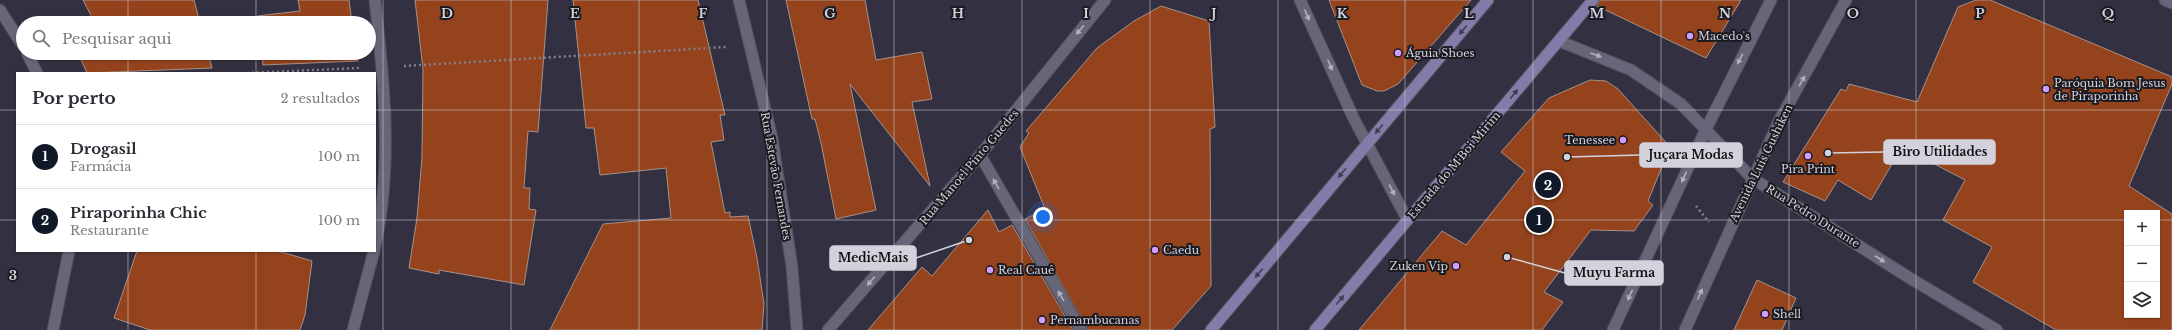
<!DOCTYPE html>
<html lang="pt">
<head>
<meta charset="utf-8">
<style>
  :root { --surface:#fff; --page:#f2f2f3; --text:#2b2b33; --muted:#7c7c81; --line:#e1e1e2; --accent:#111827 }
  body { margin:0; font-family:"Libre Baskerville",serif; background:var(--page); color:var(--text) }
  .controls { position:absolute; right:12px; bottom:12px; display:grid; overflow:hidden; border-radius:0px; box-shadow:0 1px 3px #0004 }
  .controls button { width:36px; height:36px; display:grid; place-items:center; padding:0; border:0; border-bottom:1px solid var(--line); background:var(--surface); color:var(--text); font:20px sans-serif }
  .you { position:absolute; left:1043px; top:217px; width:14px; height:14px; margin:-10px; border:3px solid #fff; border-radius:50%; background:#1a73e8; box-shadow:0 0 0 6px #1a73e833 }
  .badge { display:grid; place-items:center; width:26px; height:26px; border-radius:50%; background:var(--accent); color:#fff; font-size:13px; font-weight:700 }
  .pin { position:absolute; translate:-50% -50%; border:2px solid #fff; box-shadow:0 1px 4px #0006 }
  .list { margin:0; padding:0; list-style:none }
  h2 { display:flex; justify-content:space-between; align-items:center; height:52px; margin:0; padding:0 16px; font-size:17px }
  h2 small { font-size:13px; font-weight:400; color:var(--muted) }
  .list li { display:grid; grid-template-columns:26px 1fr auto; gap:12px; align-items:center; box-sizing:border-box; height:64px; padding:0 16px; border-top:1px solid var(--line) }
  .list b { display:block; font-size:15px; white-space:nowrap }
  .list p { margin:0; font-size:13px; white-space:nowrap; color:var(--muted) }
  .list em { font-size:13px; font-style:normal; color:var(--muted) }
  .icon { flex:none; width:22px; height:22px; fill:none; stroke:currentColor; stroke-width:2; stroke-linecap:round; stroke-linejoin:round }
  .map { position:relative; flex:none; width:2172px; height:330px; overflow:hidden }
  .search { position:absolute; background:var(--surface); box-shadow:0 1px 3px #0004; left:16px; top:16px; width:360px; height:44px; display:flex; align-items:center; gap:10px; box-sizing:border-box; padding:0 14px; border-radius:22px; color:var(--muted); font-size:15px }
  .panel { position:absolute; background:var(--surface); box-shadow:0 1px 3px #0004; left:16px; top:72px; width:360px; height:180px; border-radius:0px }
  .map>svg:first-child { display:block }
  .building { fill:#95431c; stroke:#a79189; fill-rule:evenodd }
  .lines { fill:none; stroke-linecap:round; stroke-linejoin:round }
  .minor-casing { stroke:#4e4d5a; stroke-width:13 }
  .secondary-casing { stroke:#4e4d5a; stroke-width:13 }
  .primary-casing { stroke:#4e4d5a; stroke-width:13 }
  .path { stroke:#83818f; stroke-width:2.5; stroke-dasharray:2 3; stroke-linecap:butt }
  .minor { stroke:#676578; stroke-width:11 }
  .secondary { stroke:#676578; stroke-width:11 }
  .primary { stroke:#847ba9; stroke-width:11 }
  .oneway { fill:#b2b1be }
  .oneway2 { fill:#403c51 }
  .grid { fill:none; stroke:#d2d1dc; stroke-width:1; stroke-opacity:0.55 }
  .poi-dot { fill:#d09dfe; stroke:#1b1a21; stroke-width:1.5 }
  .labels { text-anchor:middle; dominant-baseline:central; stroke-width:4; stroke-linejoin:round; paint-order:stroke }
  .poi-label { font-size:11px; fill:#d2d1dc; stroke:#1b1a21; text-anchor:start }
  .street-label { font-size:11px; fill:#d2d1dc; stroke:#1b1a21 }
  .grid-label { font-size:13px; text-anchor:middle; font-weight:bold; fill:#d2d1dc; stroke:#1b1a21; stroke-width:4; stroke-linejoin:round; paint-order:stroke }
  .leader { fill:none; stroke:#d2d1dc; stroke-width:1.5 }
  .callout-dot { fill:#d2d1dc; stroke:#1b1a21; stroke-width:1.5 }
  .callout { fill:#d2d1dc; stroke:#d2d1dc; stroke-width:1.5 }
  .callout-label { font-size:12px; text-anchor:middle; font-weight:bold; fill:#111 }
</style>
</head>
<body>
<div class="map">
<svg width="2172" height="330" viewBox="0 0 2172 330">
  <rect width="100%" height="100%" fill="#333141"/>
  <path class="building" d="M83 0H194L200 23H95Z
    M298 0H349L352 23H258L257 16 300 11Z
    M415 0H548L538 132 528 131 524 188H530L529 209 536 210 524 285 439 270V274L409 268 417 218 422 157 423 69Z
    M573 0H698L725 115H720L724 140 711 142 725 213 730 212V217L748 216 757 258 764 304 762 330H550L603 224 671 218 666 168 600 175 594 128H586Z
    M786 0H865L876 60 922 52 932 99 912 102 930 186 850 84 876 210 836 219 821 143 815 119H812Z
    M1329 0H1471L1398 84 1384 91H1377L1362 85Z
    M1600 0H1741L1706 58 1597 6Z
    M1976 0H1990L2172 77V84L2129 186 2172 214V330H2056L1973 282 1992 247 1943 220 1965 180 1902 147 1871 200 1838 180 1825 201 1783 182 1841 89 1846 91 1849 84 1917 102 1958 7ZM2127 213H2157V315H2127Z
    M1161 6 1209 21 1215 127 1210 129 1211 286 1172 330H1088L1025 219 1045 209 1020 147 1029 133 1026 131 1097 48 1134 21Z
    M78 53H208L212 68 87 73Z
    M262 53H356L358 61 263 65Z
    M1590 80 1606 81 1618 89 1670 147 1648 201 1653 205 1634 231 1591 230 1544 292 1563 302 1542 330H1359L1442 231 1466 245 1525 171 1501 152 1549 98Z
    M988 210 999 232 1012 225 1073 330H868L922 267 932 276Z
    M137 251H278L312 261 305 315 300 330H150L114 318Z
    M1757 280 1796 298 1782 330H1734Z"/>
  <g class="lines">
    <defs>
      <path id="minor" d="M375 0C384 81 393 165 375 246
        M739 0 772 138 792 267 797 330
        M1300 0 1354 119 1407 219
        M2165 0 2172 3
        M0 10 23 46
        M1559 41 1631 70 1681 104 1752 178 1908 277 1997 330
        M27 53 37 73
        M980 155 1081 330
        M53 330 69 251
        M353 330 374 251
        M828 330 980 155 1105 0"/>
      <path id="secondary" d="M1613 330 1706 129 1771 0
        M1685 330 1779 121 1846 0"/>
      <path id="primary" d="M1211 330 1488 0
        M1315 330 1593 0"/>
    </defs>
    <use href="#minor" class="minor-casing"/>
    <use href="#secondary" class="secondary-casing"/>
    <use href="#primary" class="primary-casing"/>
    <path class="path" d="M404 66 726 47
      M247 73 359 68
      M1696 206 1709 222"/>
    <use href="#minor" class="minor"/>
    <use href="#secondary" class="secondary"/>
    <use href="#primary" class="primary"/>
  </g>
  <defs><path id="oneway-solid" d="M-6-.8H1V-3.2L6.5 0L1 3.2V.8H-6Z"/></defs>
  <g class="oneway">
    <use href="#oneway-solid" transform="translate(1307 15) rotate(66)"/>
    <use href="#oneway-solid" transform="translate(1080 30) rotate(129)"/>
    <use href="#oneway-solid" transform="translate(1596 55) rotate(20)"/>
    <use href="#oneway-solid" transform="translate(1740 59) rotate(117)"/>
    <use href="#oneway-solid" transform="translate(1330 65) rotate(66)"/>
    <use href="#oneway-solid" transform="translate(1802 81) rotate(-61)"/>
    <use href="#oneway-solid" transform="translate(1684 177) rotate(115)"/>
    <use href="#oneway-solid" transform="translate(996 184) rotate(-120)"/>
    <use href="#oneway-solid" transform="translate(1392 190) rotate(63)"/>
    <use href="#oneway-solid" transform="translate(1880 259) rotate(33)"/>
    <use href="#oneway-solid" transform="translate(871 281) rotate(131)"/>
    <use href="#oneway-solid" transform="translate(1700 294) rotate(-66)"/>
    <use href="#oneway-solid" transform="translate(1630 295) rotate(115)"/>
    <use href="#oneway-solid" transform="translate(1061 296) rotate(-120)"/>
  </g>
  <g class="oneway2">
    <use href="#oneway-solid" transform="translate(1463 30) rotate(130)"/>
    <use href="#oneway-solid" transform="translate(1514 94) rotate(-50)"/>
    <use href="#oneway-solid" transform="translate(1379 129) rotate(130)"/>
    <use href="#oneway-solid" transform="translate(1342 173) rotate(130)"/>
    <use href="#oneway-solid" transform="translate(1259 273) rotate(130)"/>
    <use href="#oneway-solid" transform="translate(1340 300) rotate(-50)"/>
  </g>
  <path class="grid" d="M128 0V23M256 0V23M383 0V330M511 0V330M639 0V330M767 0V330M894 0V330M1022 0V330M1150 0V330M1278 0V330M1405 0V330M1533 0V330M1661 0V330M1789 0V330M1916 0V330M2044 0V330M128 53V73M256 53V73M0 110H17M375 110H2172M0 220H17M375 220H2127M2157 220H2172M128 251V330M256 251V330"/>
  <g class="poi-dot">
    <circle cx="1690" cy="36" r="4"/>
    <circle cx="1398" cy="53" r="4"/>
    <circle cx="2046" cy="89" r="4"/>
    <circle cx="1623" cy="140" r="4"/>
    <circle cx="1808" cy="156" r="4"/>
    <circle cx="1155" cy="250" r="4"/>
    <circle cx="1456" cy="266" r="4"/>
    <circle cx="990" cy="270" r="4"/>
    <circle cx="1765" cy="314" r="4"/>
    <circle cx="1042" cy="320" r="4"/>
  </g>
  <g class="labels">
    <g class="poi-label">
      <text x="1698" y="36">Macedo's</text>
      <text x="1406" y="53">Águia Shoes</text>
      <text x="2054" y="83">Paróquia Bom Jesus<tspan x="2054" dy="13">de Piraporinha</tspan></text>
      <text x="1615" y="140" text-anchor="end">Tenessee</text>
      <text x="1808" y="169" text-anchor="middle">Pira Print</text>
      <text x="1163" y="250">Caedu</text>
      <text x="1448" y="266" text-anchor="end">Zuken Vip</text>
      <text x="998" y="270">Real Cauê</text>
      <text x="1773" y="314">Shell</text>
      <text x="1050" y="320">Pernambucanas</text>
    </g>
    <g class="street-label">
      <text transform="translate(1761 163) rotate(-64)">Avenida Luis Gushiken</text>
      <text transform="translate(1454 165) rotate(-50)">Estrada do M'Boi Mirim</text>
      <text transform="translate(969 167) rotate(-50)">Rua Manoel Pinto Guedes</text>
      <text transform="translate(776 176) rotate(80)">Rua Estevão Fernandes</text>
      <text transform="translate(1813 216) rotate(32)">Rua Pedro Durante</text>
    </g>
  </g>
  <g class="grid-label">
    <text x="447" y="18">D</text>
    <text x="575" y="18">E</text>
    <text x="703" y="18">F</text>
    <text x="830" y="18">G</text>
    <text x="958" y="18">H</text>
    <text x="1086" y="18">I</text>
    <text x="1214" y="18">J</text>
    <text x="1342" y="18">K</text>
    <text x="1469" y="18">L</text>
    <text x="1597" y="18">M</text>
    <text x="1725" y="18">N</text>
    <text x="1853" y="18">O</text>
    <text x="1980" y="18">P</text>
    <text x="2108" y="18">Q</text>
    <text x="13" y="280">3</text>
  </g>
  <path class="leader" d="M1828 153L1884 152M1567 157L1640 155M969 240L916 258M1507 257L1565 273"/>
  <g class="callout-dot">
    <circle cx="1828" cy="153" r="4"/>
    <circle cx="1567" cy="157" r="4"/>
    <circle cx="969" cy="240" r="4"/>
    <circle cx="1507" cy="257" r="4"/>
  </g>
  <g class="callout">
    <rect x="1884" y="140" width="111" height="24" rx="4"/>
    <rect x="1640" y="143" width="102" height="24" rx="4"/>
    <rect x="830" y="246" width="86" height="24" rx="4"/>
    <rect x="1565" y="261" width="98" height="24" rx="4"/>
  </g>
  <g class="callout-label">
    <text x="1940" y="156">Biro Utilidades</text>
    <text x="1691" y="159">Juçara Modas</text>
    <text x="873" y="262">MedicMais</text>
    <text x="1614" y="277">Muyu Farma</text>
  </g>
</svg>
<div class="controls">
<button>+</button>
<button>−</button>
<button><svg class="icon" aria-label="layers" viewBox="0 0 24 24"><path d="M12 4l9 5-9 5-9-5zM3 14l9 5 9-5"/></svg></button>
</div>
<div class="you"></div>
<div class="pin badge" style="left:1539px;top:220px">1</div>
<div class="pin badge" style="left:1548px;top:185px">2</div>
<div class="search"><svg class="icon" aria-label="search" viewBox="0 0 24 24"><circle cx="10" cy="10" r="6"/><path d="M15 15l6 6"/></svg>Pesquisar aqui</div>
<section class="panel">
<h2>Por perto<small>2 resultados</small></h2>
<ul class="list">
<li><span class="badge">1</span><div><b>Drogasil</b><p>Farmácia</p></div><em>100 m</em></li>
<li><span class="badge">2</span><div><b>Piraporinha Chic</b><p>Restaurante</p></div><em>100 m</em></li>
</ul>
</section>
</div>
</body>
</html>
